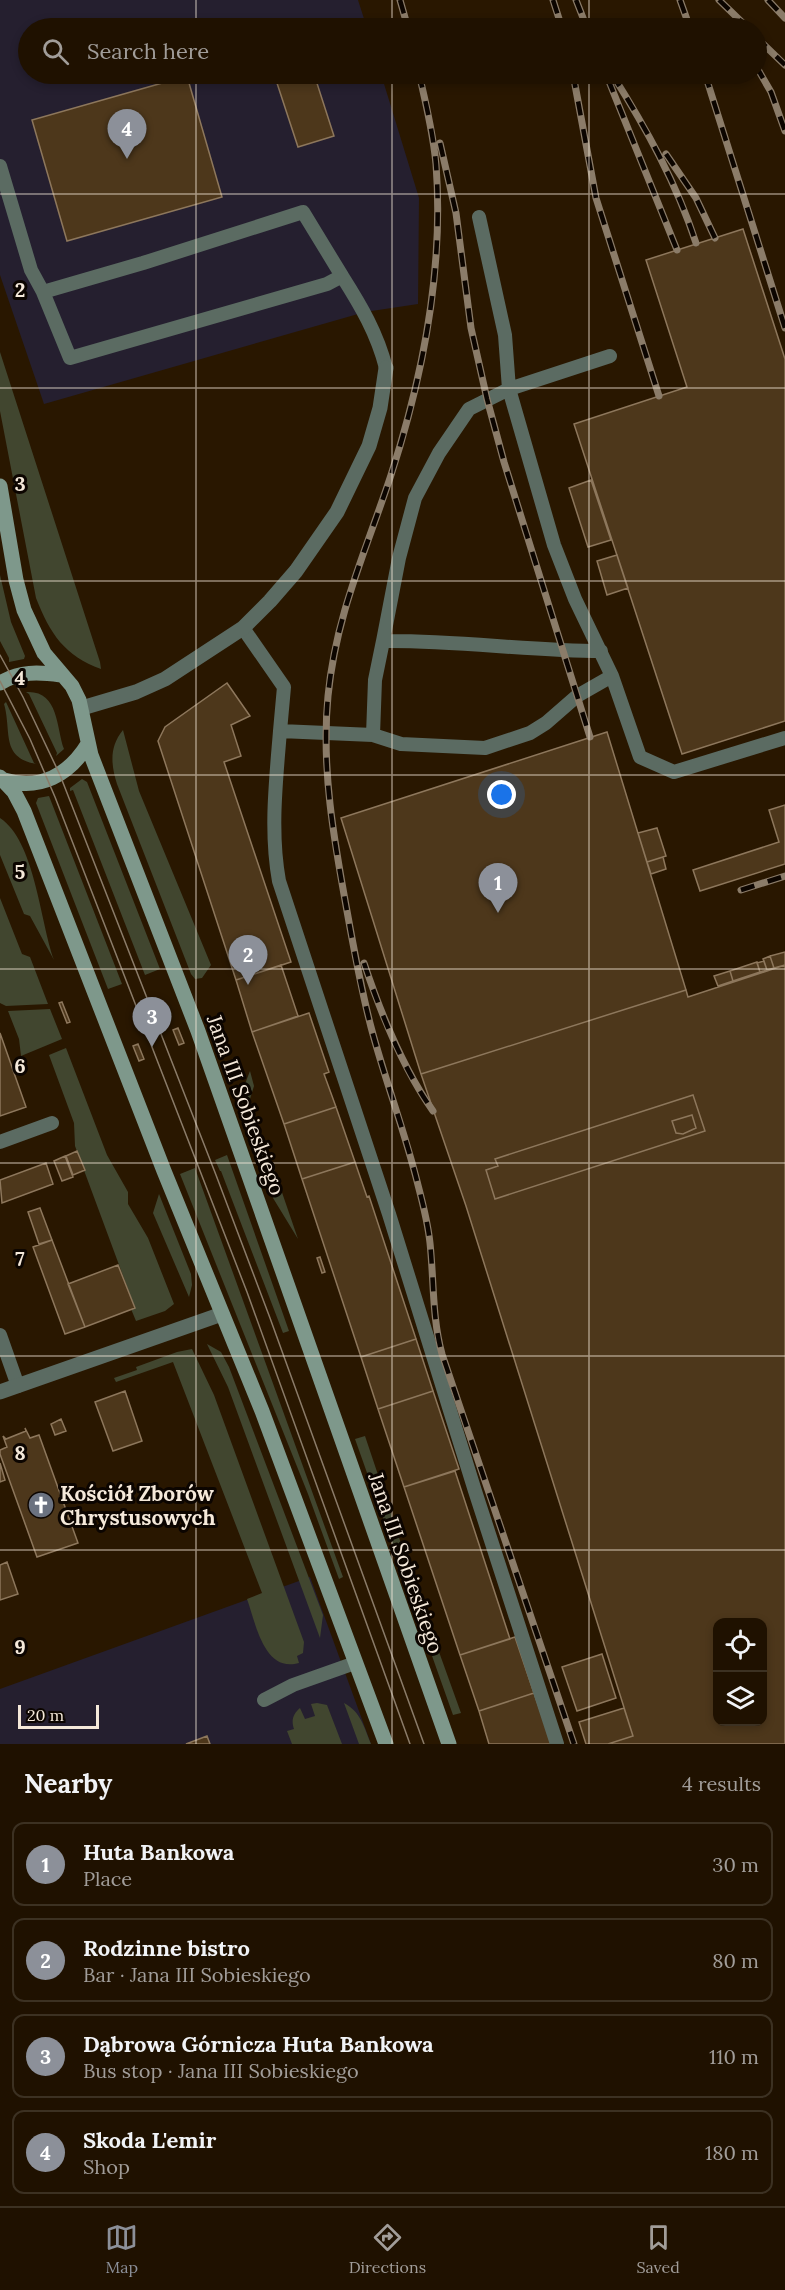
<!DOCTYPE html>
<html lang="en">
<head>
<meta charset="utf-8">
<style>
  :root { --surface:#1f1100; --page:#271a0a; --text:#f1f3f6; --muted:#a19d99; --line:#3c3122; --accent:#8c9099 }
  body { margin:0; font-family:Lora,serif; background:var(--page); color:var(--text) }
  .controls { position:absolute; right:18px; bottom:18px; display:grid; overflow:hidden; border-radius:12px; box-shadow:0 3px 9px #0003 }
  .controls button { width:54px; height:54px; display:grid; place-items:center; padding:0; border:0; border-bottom:2px solid var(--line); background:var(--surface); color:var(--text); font:30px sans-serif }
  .scale { position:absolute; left:18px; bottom:15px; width:81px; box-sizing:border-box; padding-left:6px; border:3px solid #f5e9da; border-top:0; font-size:16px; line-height:21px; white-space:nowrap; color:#f5e9da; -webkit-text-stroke:4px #0c0500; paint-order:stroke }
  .you { position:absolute; left:502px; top:795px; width:21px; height:21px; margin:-15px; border:4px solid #fff; border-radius:50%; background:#1a73e8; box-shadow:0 0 0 9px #1a73e833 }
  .badge { display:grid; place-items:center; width:39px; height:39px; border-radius:50%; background:var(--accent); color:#fff; font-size:20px; font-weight:700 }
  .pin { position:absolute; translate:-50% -50px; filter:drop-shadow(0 2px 3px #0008) }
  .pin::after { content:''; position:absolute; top:32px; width:21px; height:18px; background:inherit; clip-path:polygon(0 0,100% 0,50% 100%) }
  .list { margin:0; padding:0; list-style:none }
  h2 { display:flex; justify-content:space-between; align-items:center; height:78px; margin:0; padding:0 24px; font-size:26px }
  h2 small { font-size:20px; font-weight:400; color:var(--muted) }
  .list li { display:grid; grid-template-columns:39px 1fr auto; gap:18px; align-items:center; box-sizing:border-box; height:84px; margin:0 12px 12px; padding:0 12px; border:2px solid var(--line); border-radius:12px }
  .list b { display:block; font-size:22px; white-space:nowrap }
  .list p { margin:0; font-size:20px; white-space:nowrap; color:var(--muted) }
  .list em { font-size:20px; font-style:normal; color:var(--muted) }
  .icon { flex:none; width:33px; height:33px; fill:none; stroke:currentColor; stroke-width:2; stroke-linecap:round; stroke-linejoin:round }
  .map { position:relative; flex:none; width:785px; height:1744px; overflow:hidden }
  .search { position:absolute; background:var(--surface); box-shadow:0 3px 9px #0003; left:18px; right:18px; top:18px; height:66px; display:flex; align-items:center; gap:15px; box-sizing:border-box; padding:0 21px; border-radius:33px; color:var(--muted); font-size:22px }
  .sheet { height:462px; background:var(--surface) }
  nav { display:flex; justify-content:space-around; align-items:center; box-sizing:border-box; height:84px; border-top:2px solid var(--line); background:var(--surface); font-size:16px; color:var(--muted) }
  nav a { display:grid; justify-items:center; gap:3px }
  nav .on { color:var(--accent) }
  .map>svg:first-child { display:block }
  .commercial { fill:#251f2f }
  .green { fill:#41462f }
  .building { fill:#4d371b; stroke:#8d775c; stroke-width:1.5; fill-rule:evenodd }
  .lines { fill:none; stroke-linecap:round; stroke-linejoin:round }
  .lane { stroke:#5b6b62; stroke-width:14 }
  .street { stroke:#5b6b62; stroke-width:15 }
  .secondary { stroke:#7e988b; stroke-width:15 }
  .tram { stroke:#8b7c69; stroke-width:1.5 }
  .rail-casing { stroke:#8b7c69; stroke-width:7 }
  .rail { stroke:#0c0500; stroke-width:4.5; stroke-dasharray:14; stroke-linecap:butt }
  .grid { fill:none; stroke:#f5e9da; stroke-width:1.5; stroke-opacity:0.55 }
  .labels { text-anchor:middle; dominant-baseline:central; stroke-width:6; stroke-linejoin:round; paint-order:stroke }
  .street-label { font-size:21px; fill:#f5e9da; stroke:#0c0500 }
  .poi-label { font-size:21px; font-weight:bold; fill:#f5e9da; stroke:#0c0500; text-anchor:start }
  .grid-label { font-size:20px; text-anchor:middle; font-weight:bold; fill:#f5e9da; stroke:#0c0500; stroke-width:6; stroke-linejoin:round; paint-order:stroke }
</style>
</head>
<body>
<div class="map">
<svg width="785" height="1744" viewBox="0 0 785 1744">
  <rect width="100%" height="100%" fill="#291700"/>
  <path class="commercial" d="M0 0H358L367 28H28V74H381L419 198 418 304 365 312 44 404 0 275Z
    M310 1577 371 1744H0V1689Z"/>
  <path class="green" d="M0 352 100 662 101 669C65 656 50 634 36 598L0 411Z
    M0 575 11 622 25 656 24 659 9 662V658L0 641Z
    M26 692C59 690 56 727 64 749L56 756 57 753 29 694Z
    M6 702 34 763 36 764C0 757 12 731 4 704Z
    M123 730 139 791 211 965 202 978 195 979 191 974 117 784C111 765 109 747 123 730Z
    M82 779 87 782 160 969 145 975 73 790 70 791V788Z
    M49 796 122 984 108 989 36 803 38 798Z
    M0 818C35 841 40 921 54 960L30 916 24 914 0 855Z
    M0 898 22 954 30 957 48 1004 6 1006 0 1003Z
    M50 1009 62 1039 21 1056 19 1039 8 1011Z
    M66 1048 107 1155 128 1192V1204L148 1238 174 1304 165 1311 136 1321 131 1309 135 1308 75 1146 74 1123 49 1055Z
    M250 1071 254 1086 250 1099 257 1122 256 1125 247 1129 238 1102Z
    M263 1141 265 1143 298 1239 273 1198 253 1145Z
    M227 1155 289 1331 283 1333 221 1171H220L215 1160Z
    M195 1168 343 1577 339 1579 308 1494 180 1174Z
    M159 1194 191 1274 192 1285 189 1297 153 1213Z
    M207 1344 221 1352 229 1367 323 1615 320 1638 228 1387Z
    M192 1349 214 1395 304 1642 303 1653 297 1656 299 1663C264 1673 256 1624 247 1599L262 1593 173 1362 116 1382 114 1378 137 1370 136 1367 177 1352Z
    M365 1436 416 1588 461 1713 453 1715 355 1439Z
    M317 1703 327 1705 342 1744H292L287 1731 294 1729C291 1720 293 1714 300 1708L305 1719 315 1716 311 1704Z
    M344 1703C361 1712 364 1727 371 1744H359Z"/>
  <path class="building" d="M274 74H314L334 136 298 147Z
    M187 76 222 197 67 241 32 120Z
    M743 229 785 359V721L682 754 574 424 687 387 646 260Z
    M591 480 611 540 588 547 569 488Z
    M617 555 628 588 607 595 597 561Z
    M227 683 250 716 231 725 241 756 224 762 291 962 236 980 158 741 165 727Z
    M607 732 686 990 421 1074 341 818Z
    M785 805V864L700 891 693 870 779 842 769 810Z
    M657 828 666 856 647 862 638 833Z
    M663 857 666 869 651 874 647 862Z
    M785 952V965L774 968 770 956Z
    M770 956 774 968 767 970 763 959Z
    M764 961 767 970 760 972 757 963Z
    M757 962 760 972 733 981 730 971Z
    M281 965 298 1016 252 1032 236 980Z
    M785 965V1744H608L633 1736 466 1206 421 1074 686 990 688 997ZM693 1095 705 1131 495 1199 486 1170 498 1166 495 1159ZM718 1622H762V1722H718Z
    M730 971 733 981 718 986 714 976Z
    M62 1002 70 1022 67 1023 59 1003Z
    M309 1013 329 1072 324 1074 336 1107 284 1124 252 1032Z
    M178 1028 184 1043 179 1045 173 1030Z
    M0 1033 26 1107 0 1116Z
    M138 1044 144 1059 139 1061 133 1046Z
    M693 1095 705 1131 495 1199 486 1170 498 1166 495 1159ZM692 1115 696 1128 683 1134 676 1133 672 1121Z
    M336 1107 355 1162 302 1179 284 1124Z
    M692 1115 696 1128 683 1134 676 1133 672 1121Z
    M77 1151 85 1170 73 1175 66 1156Z
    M65 1156 73 1177 62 1181 54 1161Z
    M355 1162 367 1197 369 1196 416 1339 361 1357 302 1179Z
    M46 1163 53 1184 2 1203 0 1180Z
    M40 1208 52 1240 39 1244 28 1212Z
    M52 1240 85 1327 65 1334 33 1247Z
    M320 1257 325 1272 322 1273 317 1258Z
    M118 1265 135 1308 85 1327 68 1284Z
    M416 1339 433 1391 378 1409 361 1357Z
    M125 1391 142 1441 113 1451 95 1402Z
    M433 1391 459 1469 404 1487 378 1409Z
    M61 1419 66 1431 55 1435 51 1424Z
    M25 1428 30 1438 39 1435 78 1543 37 1557 0 1454V1450L7 1447 3 1436 6 1439 26 1431Z
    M0 1463 5 1480 0 1482Z
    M455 1471 510 1639 460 1655 404 1487Z
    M7 1562 18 1594 0 1600V1565Z
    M515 1637 534 1693 479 1711 460 1655Z
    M602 1654 616 1698 577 1711 562 1667Z
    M534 1693 552 1744H489L479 1711Z
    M624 1708 633 1736 608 1744H586L579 1722Z
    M207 1736 210 1744H186Z"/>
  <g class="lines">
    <path class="lane" d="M0 166 31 270 43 292 70 358 327 284 342 276 303 212 143 263 43 292
      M479 217 505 335 509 389 610 356
      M342 276C361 306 377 333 386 368
      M243 628 284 687 280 731 373 735 401 744 485 748 530 733 546 723 577 696 612 676
      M383 641 399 558 415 498 439 453 469 409 509 389 554 545 575 599 612 676 640 757 674 772 785 738
      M280 731C276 781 270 832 279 881L389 1214 475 1491 557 1744
      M373 735 375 680 383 641C456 640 528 651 601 651
      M0 1142 52 1123
      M0 1335 18 1386
      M264 1700 293 1685 355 1663"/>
    <path class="street" d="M82 708 136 692 165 679 243 628 270 601 296 571 337 512 369 446 380 408 386 368
      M0 1392 222 1314"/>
    <path class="secondary" d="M0 486 16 580 24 610 44 653 72 686 79 700 91 755 198 1031 449 1744
      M0 683C20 671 38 672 61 675
      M0 777 14 792 24 811 164 1171 262 1411 386 1744
      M4 780C40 791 69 775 88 744"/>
    <path class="tram" d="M0 655 23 697 60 775 216 1175 270 1318 424 1744
      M0 681 30 739 55 797 247 1292 410 1744"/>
    <defs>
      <path id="rail" d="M400 0 408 28
        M553 0 562 28
        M576 0 587 28
        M680 0 690 28
        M719 0 748 28
        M768 0 785 18
        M756 37 785 65
        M756 66 771 92 785 131
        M419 74C426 103 433 133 436 164 444 269 423 376 391 475 366 551 336 614 328 696 321 768 334 840 347 911 354 950 361 989 371 1027 385 1080 405 1132 418 1185 423 1204 428 1224 430 1243 434 1281 432 1317 442 1354L574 1744
        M573 74 596 198 659 396
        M612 74C646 128 676 182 696 243
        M705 74 785 328
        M608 79 677 250
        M440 143 456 213 471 328 487 399 504 462 590 737
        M666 154 696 198 715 238
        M741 890 785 876
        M364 963C381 1014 402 1067 433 1111"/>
    </defs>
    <use href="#rail" class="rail-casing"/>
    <use href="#rail" class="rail"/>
  </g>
  <path class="grid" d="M196 0V28M392 0V28M589 0V28M196 74V1744M392 74V1744M589 74V1744M0 194H785M0 388H785M0 581H785M0 775H785M0 969H785M0 1163H785M0 1356H785M0 1550H785"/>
  <defs>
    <symbol id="church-disc" viewBox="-11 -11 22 22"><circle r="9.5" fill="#6b7280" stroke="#0c0500"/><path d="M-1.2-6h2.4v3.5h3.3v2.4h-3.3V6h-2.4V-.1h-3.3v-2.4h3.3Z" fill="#fff"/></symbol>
  </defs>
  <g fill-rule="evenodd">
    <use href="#church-disc" x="26" y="1490" width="30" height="30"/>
  </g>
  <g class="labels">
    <g class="street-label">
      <text transform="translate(246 1105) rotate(70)">Jana III Sobieskiego</text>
      <text transform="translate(406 1563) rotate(71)">Jana III Sobieskiego</text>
    </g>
    <g class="poi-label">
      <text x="60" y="1493">Kościół Zborów<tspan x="60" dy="24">Chrystusowych</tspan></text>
    </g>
  </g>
  <g class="grid-label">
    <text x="20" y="297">2</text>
    <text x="20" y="491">3</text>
    <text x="20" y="685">4</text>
    <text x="20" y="879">5</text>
    <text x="20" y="1073">6</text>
    <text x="20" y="1266">7</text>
    <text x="20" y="1460">8</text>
    <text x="20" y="1654">9</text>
  </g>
</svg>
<div class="controls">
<button><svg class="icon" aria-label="locate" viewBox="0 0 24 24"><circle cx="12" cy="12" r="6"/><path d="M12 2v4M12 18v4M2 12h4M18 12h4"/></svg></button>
<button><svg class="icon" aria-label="layers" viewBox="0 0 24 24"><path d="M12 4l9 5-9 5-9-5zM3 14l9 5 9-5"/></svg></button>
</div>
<div class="scale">20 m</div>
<div class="you"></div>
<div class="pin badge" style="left:498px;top:913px">1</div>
<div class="pin badge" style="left:248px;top:985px">2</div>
<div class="pin badge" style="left:152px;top:1047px">3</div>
<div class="pin badge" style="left:127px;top:159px">4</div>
<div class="search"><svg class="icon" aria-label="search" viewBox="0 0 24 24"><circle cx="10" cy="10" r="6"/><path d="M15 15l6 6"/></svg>Search here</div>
</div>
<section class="sheet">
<h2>Nearby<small>4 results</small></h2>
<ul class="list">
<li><span class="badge">1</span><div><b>Huta Bankowa</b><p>Place</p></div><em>30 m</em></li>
<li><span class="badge">2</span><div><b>Rodzinne bistro</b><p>Bar · Jana III Sobieskiego</p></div><em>80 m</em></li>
<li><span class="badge">3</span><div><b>Dąbrowa Górnicza Huta Bankowa</b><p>Bus stop · Jana III Sobieskiego</p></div><em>110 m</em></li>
<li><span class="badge">4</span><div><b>Skoda L'emir</b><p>Shop</p></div><em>180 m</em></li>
</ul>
</section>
<nav>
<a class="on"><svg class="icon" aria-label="map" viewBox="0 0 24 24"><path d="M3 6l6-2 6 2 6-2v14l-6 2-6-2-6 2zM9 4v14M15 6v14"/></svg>Map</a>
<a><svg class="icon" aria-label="directions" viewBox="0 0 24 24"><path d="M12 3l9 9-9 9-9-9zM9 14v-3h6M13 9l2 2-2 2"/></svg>Directions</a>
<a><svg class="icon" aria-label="saved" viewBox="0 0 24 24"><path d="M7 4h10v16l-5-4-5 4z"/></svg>Saved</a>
</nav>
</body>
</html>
